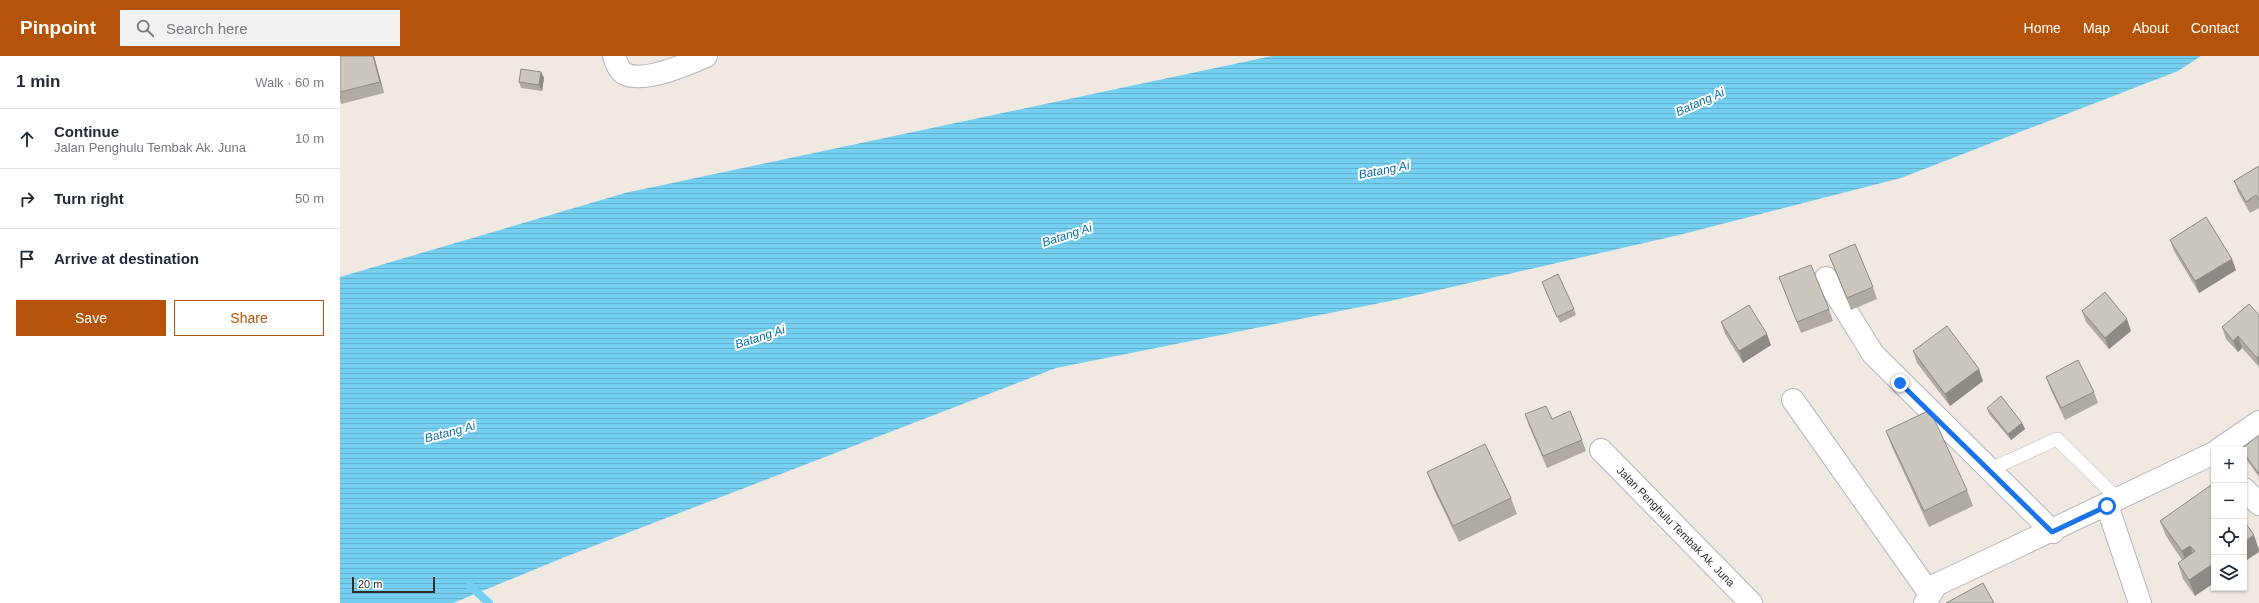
<!DOCTYPE html>
<html lang="en">
<head>
<meta charset="utf-8">
<style>
  :root { --surface:#fff; --page:#f2f2f3; --text:#1f2937; --muted:#747a83; --line:#e0e1e3; --accent:#b45309 }
  body { margin:0; font-family:Helvetica,sans-serif; background:var(--page); color:var(--text) }
  .controls { position:absolute; right:12px; bottom:12px; display:grid; overflow:hidden; border-radius:0px; box-shadow:0 1px 3px #0004 }
  .controls button { width:36px; height:36px; display:grid; place-items:center; padding:0; border:0; border-bottom:1px solid var(--line); background:var(--surface); color:var(--text); font:20px sans-serif }
  .scale { position:absolute; left:12px; bottom:10px; width:83px; box-sizing:border-box; padding-left:4px; border:2px solid #2e2e2e; border-top:0; font-size:11px; line-height:14px; white-space:nowrap; color:#2e2e2e; -webkit-text-stroke:3px #fff; paint-order:stroke }
  .stop { position:absolute; width:12px; height:12px; margin:-9px; border:3px solid #1a73e8; border-radius:50%; background:#fff }
  .stop.end { background:#1a73e8; border-color:#fff; box-shadow:0 1px 4px #0008 }
  .list { margin:0; padding:0; list-style:none }
  h2 { display:flex; justify-content:space-between; align-items:center; height:52px; margin:0; padding:0 16px; font-size:17px }
  h2 small { font-size:13px; font-weight:400; color:var(--muted) }
  .list li { display:grid; grid-template-columns:26px 1fr auto; gap:12px; align-items:center; box-sizing:border-box; height:60px; padding:0 16px; border-top:1px solid var(--line) }
  .list b { display:block; font-size:15px; white-space:nowrap }
  .list p { margin:0; font-size:13px; white-space:nowrap; color:var(--muted) }
  .list em { font-size:13px; font-style:normal; color:var(--muted) }
  .actions { display:flex; gap:8px; padding:12px 16px }
  .actions a { flex:1; padding:9px 0; border:1px solid var(--accent); border-radius:0px; text-align:center; font-size:14px; color:var(--accent) }
  .actions .main { background:var(--accent); color:#fff }
  .icon { flex:none; width:22px; height:22px; fill:none; stroke:currentColor; stroke-width:2; stroke-linecap:round; stroke-linejoin:round }
  .map { position:relative; flex:none; width:1919px; height:547px; overflow:hidden }
  header { display:flex; align-items:center; gap:24px; box-sizing:border-box; height:56px; padding:0 20px; background:var(--accent); color:#fff }
  header strong { font-size:19px }
  nav { display:flex; gap:22px; margin-inline-start:auto; font-size:14px }
  .search { width:280px; height:36px; background:var(--page); display:flex; align-items:center; gap:10px; box-sizing:border-box; padding:0 14px; border-radius:0px; color:var(--muted); font-size:15px }
  main { display:flex }
  aside { flex:1; background:var(--surface) }
  .map>svg:first-child { display:block }
  .water { fill:url(#water-rules) }
  .lines { fill:none; stroke-linecap:round; stroke-linejoin:round }
  .stream { stroke:#75cff0; stroke-width:8 }
  .service-casing { stroke:#b4b7c1; stroke-width:14 }
  .minor-casing { stroke:#b4b7c1; stroke-width:24 }
  .service { stroke:#fff; stroke-width:13 }
  .minor { stroke:#fff; stroke-width:22 }
  .wall { fill:#afaba4 }
  .shaded-wall { fill:#8e8b86 }
  .building { fill:#cbc7bf; stroke:#8e8b86 }
  .route { stroke:#1a73e8; stroke-width:5 }
  .labels { text-anchor:middle; dominant-baseline:central; stroke-width:4; stroke-linejoin:round; paint-order:stroke }
  .street-label { font-size:11px; fill:#2e2e2e; stroke:#fff }
  .water-label { font-size:12px; font-style:italic; fill:#0d6fa3; stroke:#fff }
</style>
</head>
<body>
<header>
<strong>Pinpoint</strong>
<div class="search"><svg class="icon" aria-label="search" viewBox="0 0 24 24"><circle cx="10" cy="10" r="6"/><path d="M15 15l6 6"/></svg>Search here</div>
<nav><a>Home</a><a>Map</a><a>About</a><a>Contact</a></nav>
</header>
<main>
<aside>
<h2>1 min<small>Walk · 60 m</small></h2>
<ul class="list">
<li><svg class="icon" aria-label="ahead" viewBox="0 0 24 24"><path d="M12 20V5M6 11l6-6 6 6"/></svg><div><b>Continue</b><p>Jalan Penghulu Tembak Ak. Juna</p></div><em>10 m</em></li>
<li><svg class="icon" aria-label="right" viewBox="0 0 24 24"><path d="M7 20v-9h11M14 6l5 5-5 5"/></svg><div><b>Turn right</b></div><em>50 m</em></li>
<li><svg class="icon" aria-label="arrive" viewBox="0 0 24 24"><path d="M6 21V4h12l-3 4 3 4H6"/></svg><div><b>Arrive at destination</b></div></li>
</ul>
<div class="actions"><a class="main">Save</a><a>Share</a></div>
</aside>
<div class="map">
<svg width="1919" height="547" viewBox="0 0 1919 547">
  <defs>
    <pattern id="water-rules" width="6" height="5" patternUnits="userSpaceOnUse"><rect width="6" height="5" fill="#75cff0"/><path d="M0 2.5h6" fill="none" stroke="#66b2ce"/></pattern>
  </defs>
  <rect width="100%" height="100%" fill="#efe9e1"/>
  <path class="water" d="M932 0H1861L1838 15 1561 122 1339 179 1055 244 716 312 225 501 113 547H0V221L285 137Z"/>
  <g class="lines">
    <path class="stream" d="M130 530 149 547"/>
    <defs>
      <path id="service" d="M1649 414 1717 383 1779 444"/>
      <g id="minor">
        <path d="M274 0C276 6 279 15 285 18 304 27 348 8 366 0"/>
        <path d="M1486 222 1533 298 1713 476"/>
        <path d="M1453 344 1590 538"/>
        <path id="s1" d="M1261 394 1411 547"/>
        <path d="M1878 394 1919 366"/>
        <path d="M1904 433 1919 448"/>
        <path d="M1767 449 1800 547"/>
        <path d="M1585 547 1596 529 1874 397"/>
      </g>
    </defs>
    <use href="#service" class="service-casing"/>
    <use href="#minor" class="minor-casing"/>
    <use href="#service" class="service"/>
    <use href="#minor" class="minor"/>
  </g>
  <path class="wall" d="M0 0H34L44 37 1 48 0 45Z
    M201 16 204 22 202 35 181 32 179 26Z
    M1919 110V152L1910 157 1898 136 1894 125Z
    M1830 184 1896 214 1859 237 1834 195Z
    M1489 199 1533 231 1537 243 1511 254Z
    M1439 221 1489 253 1493 265 1461 277Z
    M1202 226 1234 253 1236 259 1220 267Z
    M1742 255 1791 275 1769 293 1746 266Z
    M1919 259V311L1902 292 1898 296 1886 283 1882 271Z
    M1381 266 1431 289 1403 307 1385 278Z
    M1573 295 1643 325 1610 350 1577 307Z
    M1706 321 1754 336 1758 347 1725 364 1710 332Z
    M1647 352 1682 367 1685 373 1671 384 1649 358Z
    M1185 358 1212 363 1242 384 1246 395 1207 412 1189 370Z
    M1546 375 1627 434 1633 450 1589 471 1552 391Z
    M1919 379V421L1904 400V394H1901V393Z
    M1087 416 1171 442 1177 458 1119 486 1093 432Z
    M1874 427 1855 540 1843 523 1838 507 1842 504 1826 480 1820 465Z"/>
  <path class="shaded-wall" d="M33 0H34L44 37 40 26Z
    M201 16 204 22 202 35 199 29Z
    M1892 203 1896 214 1859 237 1855 225Z
    M1787 263 1791 275 1769 293 1765 282Z
    M1427 278 1431 289 1403 307 1399 295Z
    M1898 280 1902 292 1898 296 1893 285Z
    M1919 300V308L1917 302Z
    M1639 313 1643 325 1610 350 1605 338Z
    M1682 367 1685 373 1671 384 1668 378Z
    M1914 479 1919 494V496L1904 506V486Z
    M1850 490 1856 505 1848 511 1842 495Z
    M1874 507V527L1855 540 1849 524Z"/>
  <path class="building" d="M0 0H33L40 26 0 36Z
    M181 13 201 16 199 29 179 26Z
    M1919 110V144L1916 139 1906 146 1894 125Z
    M1866 161 1892 203 1855 225 1830 184Z
    M1515 188 1533 231 1507 242 1489 199Z
    M1471 209 1489 253 1457 266 1439 221Z
    M1218 218 1234 253 1217 261 1202 226Z
    M1765 236 1787 263 1765 282 1742 255Z
    M1909 248 1919 259V300L1917 302 1898 280 1893 285 1882 271Z
    M1409 249 1427 278 1399 295 1381 266Z
    M1607 270 1639 313 1605 338 1573 295Z
    M1738 304 1754 336 1721 352 1706 321Z
    M1661 340 1682 367 1668 378 1647 352Z
    M1206 350 1212 363 1230 355 1242 384 1203 400 1185 358Z
    M1590 354 1627 434 1584 455 1546 375Z
    M1919 379V416L1918 417 1904 397V394H1902L1901 393Z
    M1145 388 1171 442 1113 470 1087 416Z
    M1874 427V507L1849 524 1838 507 1855 495 1850 490 1842 495 1820 465Z
    M1904 465 1914 479 1904 486Z
    M1643 527 1654 547H1606Z"/>
  <g class="lines">
    <path class="route" d="M1560 327 1712 476 1767 450"/>
  </g>
  <g class="labels">
    <g class="street-label">
      <text stroke="none"><textPath href="#s1" startOffset="107">Jalan Penghulu Tembak Ak. Juna</textPath></text>
    </g>
    <g class="water-label">
      <text transform="translate(1360 46) rotate(-24)">Batang Ai</text>
      <text transform="translate(1044 114) rotate(-11)">Batang Ai</text>
      <text transform="translate(727 179) rotate(-18)">Batang Ai</text>
      <text transform="translate(420 281) rotate(-18)">Batang Ai</text>
      <text transform="translate(110 376) rotate(-15)">Batang Ai</text>
    </g>
  </g>
</svg>
<div class="controls">
<button>+</button>
<button>−</button>
<button><svg class="icon" aria-label="locate" viewBox="0 0 24 24"><circle cx="12" cy="12" r="6"/><path d="M12 2v4M12 18v4M2 12h4M18 12h4"/></svg></button>
<button><svg class="icon" aria-label="layers" viewBox="0 0 24 24"><path d="M12 4l9 5-9 5-9-5zM3 14l9 5 9-5"/></svg></button>
</div>
<div class="scale">20 m</div>
<div class="stop" style="left:1767px;top:450px"></div>
<div class="stop end" style="left:1560px;top:327px"></div>
</div>
</main>
</body>
</html>
